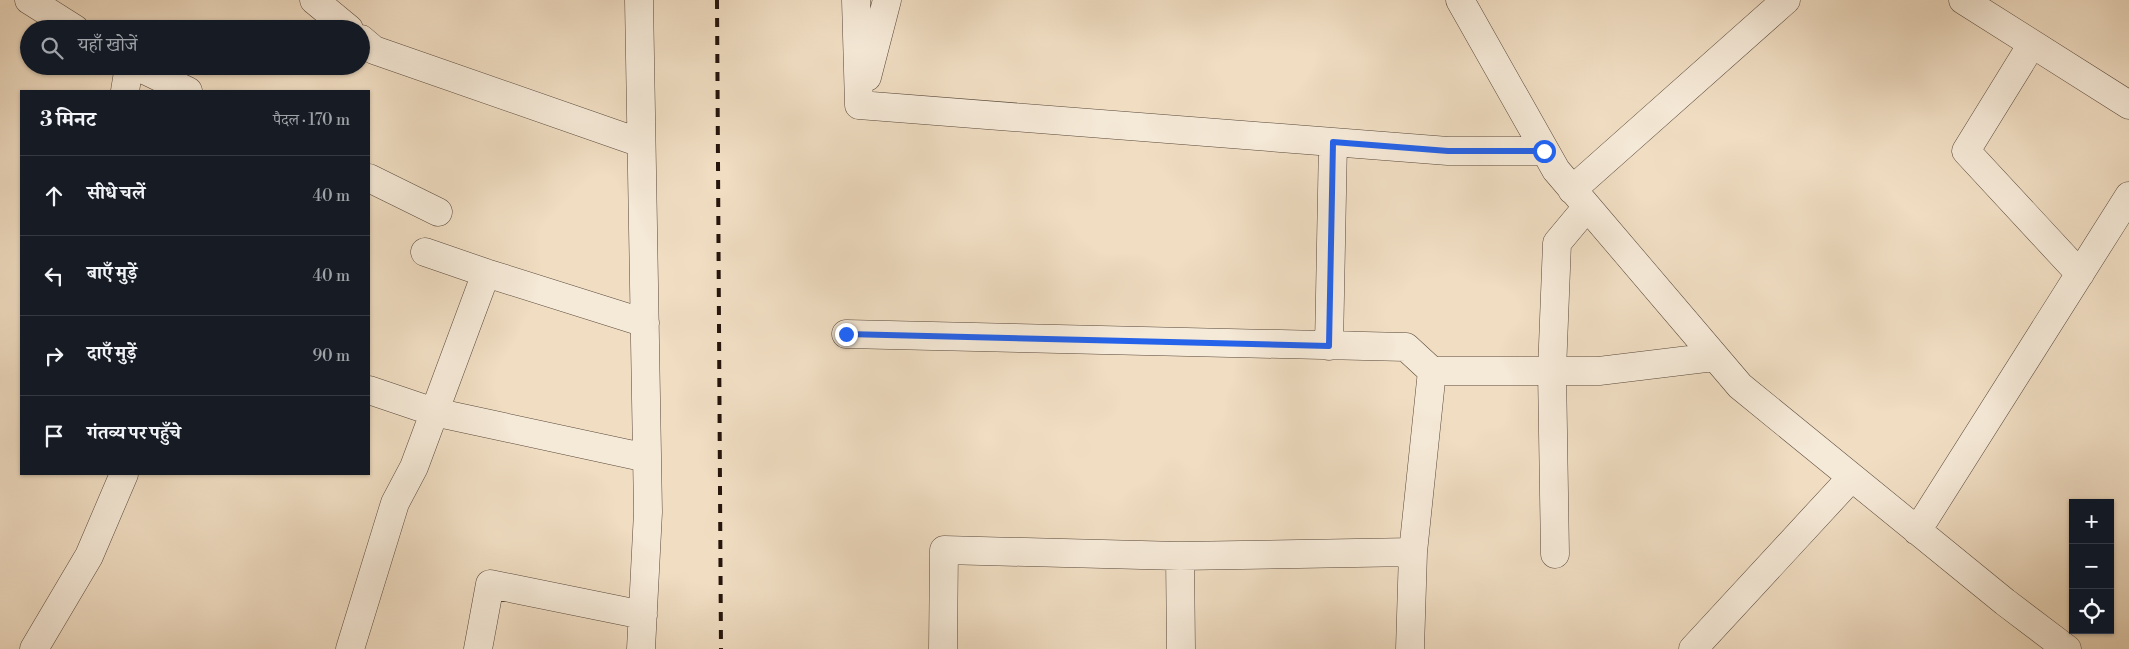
<!DOCTYPE html>
<html lang="hi">
<head>
<meta charset="utf-8">
<style>
  :root { --surface:#171b24; --page:#242831; --text:#f1f3f6; --muted:#9ea1a6; --line:#363941 }
  body { margin:0; font-family:"Libre Bodoni","Noto Serif Devanagari",serif; background:var(--page); color:var(--text) }
  .controls { position:absolute; right:15px; bottom:15px; display:grid; overflow:hidden; border-radius:0px; box-shadow:0 1px 4px #0004 }
  .controls button { width:45px; height:45px; display:grid; place-items:center; padding:0; border:0; border-bottom:1px solid var(--line); background:var(--surface); color:var(--text); font:25px sans-serif }
  .stop { position:absolute; width:15px; height:15px; margin:-11px; border:4px solid #2563eb; border-radius:50%; background:#fff }
  .stop.end { background:#2563eb; border-color:#fff; box-shadow:0 1px 5px #0008 }
  .list { margin:0; padding:0; list-style:none }
  h2 { display:flex; justify-content:space-between; align-items:center; height:65px; margin:0; padding:0 20px; font-size:21px }
  h2 small { font-size:16px; font-weight:400; color:var(--muted) }
  .list li { display:grid; grid-template-columns:32px 1fr auto; gap:15px; align-items:center; box-sizing:border-box; height:80px; padding:0 20px; border-top:1px solid var(--line) }
  .list b { display:block; font-size:19px; white-space:nowrap }
  .list em { font-size:16px; font-style:normal; color:var(--muted) }
  .icon { flex:none; width:28px; height:28px; fill:none; stroke:currentColor; stroke-width:2; stroke-linecap:round; stroke-linejoin:round }
  .map { position:relative; flex:none; width:2129px; height:649px; overflow:hidden }
  .search { position:absolute; background:var(--surface); box-shadow:0 1px 4px #0004; left:20px; top:20px; width:350px; height:55px; display:flex; align-items:center; gap:12px; box-sizing:border-box; padding:0 18px; border-radius:28px; color:var(--muted); font-size:19px }
  .panel { position:absolute; background:var(--surface); box-shadow:0 1px 4px #0004; left:20px; top:90px; width:350px; height:385px; border-radius:0px }
  .map>svg:first-child { display:block }
  .lines { fill:none; stroke-linecap:round; stroke-linejoin:round }
  .minor-casing { stroke:#58473a; stroke-width:29 }
  .minor { stroke:#f5e9d7; stroke-width:28 }
  .rail { stroke:#26150d; stroke-width:4; stroke-dasharray:9 9; stroke-linecap:butt }
  .route { stroke:#2563eb; stroke-width:6 }
</style>
</head>
<body>
<div class="map">
<svg width="2129" height="649" viewBox="0 0 2129 649">
  <rect width="100%" height="100%" fill="#f0ddc2"/>
  <filter id="stains"><feTurbulence type="fractalNoise" baseFrequency=".004" numOctaves="4"/><feColorMatrix values="0 0 0 0 .2 0 0 0 0 .09 0 0 0 0 .02 0 0 0 .5 -.17"/></filter>
  <radialGradient id="worn" r=".72"><stop offset=".6" stop-color="#630" stop-opacity="0"/><stop offset="1" stop-color="#630" stop-opacity=".3"/></radialGradient>
  <g class="lines">
    <defs>
      <path id="minor" d="M29 0 75 29
        M314 0 349 29
        M639 0 648 512 641 649
        M856 0 859 105 1448 151H1544
        M1460 0 1556 170 1740 386 2005 602 2067 649
        M1963 0 2129 105
        M361 39 374 50 641 143
        M2032 44 1966 151 2080 274
        M136 66 188 91
        M867 77 887 0
        M125 91 129 66
        M369 178 438 212
        M1572 190 1786 0
        M425 252 486 273 645 323
        M846 334 1406 347 1432 371H1599L1714 357
        M1329 346 1333 142
        M369 390 434 412 647 458
        M1917 531 2129 196
        M1555 554 1552 371 1557 243 1587 207
        M1180 556 1181 649
        M34 649 89 556 124 474
        M350 649 395 503 414 467 486 273
        M478 649 490 584 643 615
        M943 649 944 550 1180 556 1413 552
        M1410 649 1413 552 1432 371
        M1693 649 1851 478"/>
    </defs>
    <use href="#minor" class="minor-casing"/>
    <use href="#minor" class="minor"/>
    <path class="rail" d="M717 0 721 649"/>
  </g>
  <g class="lines">
    <path class="route" d="M846 334 1329 346 1333 142 1448 151H1544"/>
  </g>
  <rect width="100%" height="100%" filter="url(#stains)"/>
  <rect width="100%" height="100%" fill="url(#worn)"/>
</svg>
<div class="controls">
<button>+</button>
<button>−</button>
<button><svg class="icon" aria-label="locate" viewBox="0 0 24 24"><circle cx="12" cy="12" r="6"/><path d="M12 2v4M12 18v4M2 12h4M18 12h4"/></svg></button>
</div>
<div class="stop" style="left:1544px;top:151px"></div>
<div class="stop end" style="left:846px;top:334px"></div>
<div class="search"><svg class="icon" aria-label="search" viewBox="0 0 24 24"><circle cx="10" cy="10" r="6"/><path d="M15 15l6 6"/></svg>यहाँ खोजें</div>
<section class="panel">
<h2>3 मिनट<small>पैदल · 170 m</small></h2>
<ul class="list">
<li><svg class="icon" aria-label="ahead" viewBox="0 0 24 24"><path d="M12 20V5M6 11l6-6 6 6"/></svg><div><b>सीधे चलें</b></div><em>40 m</em></li>
<li><svg class="icon" aria-label="left" viewBox="0 0 24 24"><path d="M17 20v-9H6M10 6l-5 5 5 5"/></svg><div><b>बाएँ मुड़ें</b></div><em>40 m</em></li>
<li><svg class="icon" aria-label="right" viewBox="0 0 24 24"><path d="M7 20v-9h11M14 6l5 5-5 5"/></svg><div><b>दाएँ मुड़ें</b></div><em>90 m</em></li>
<li><svg class="icon" aria-label="arrive" viewBox="0 0 24 24"><path d="M6 21V4h12l-3 4 3 4H6"/></svg><div><b>गंतव्य पर पहुँचे</b></div></li>
</ul>
</section>
</div>
</body>
</html>
